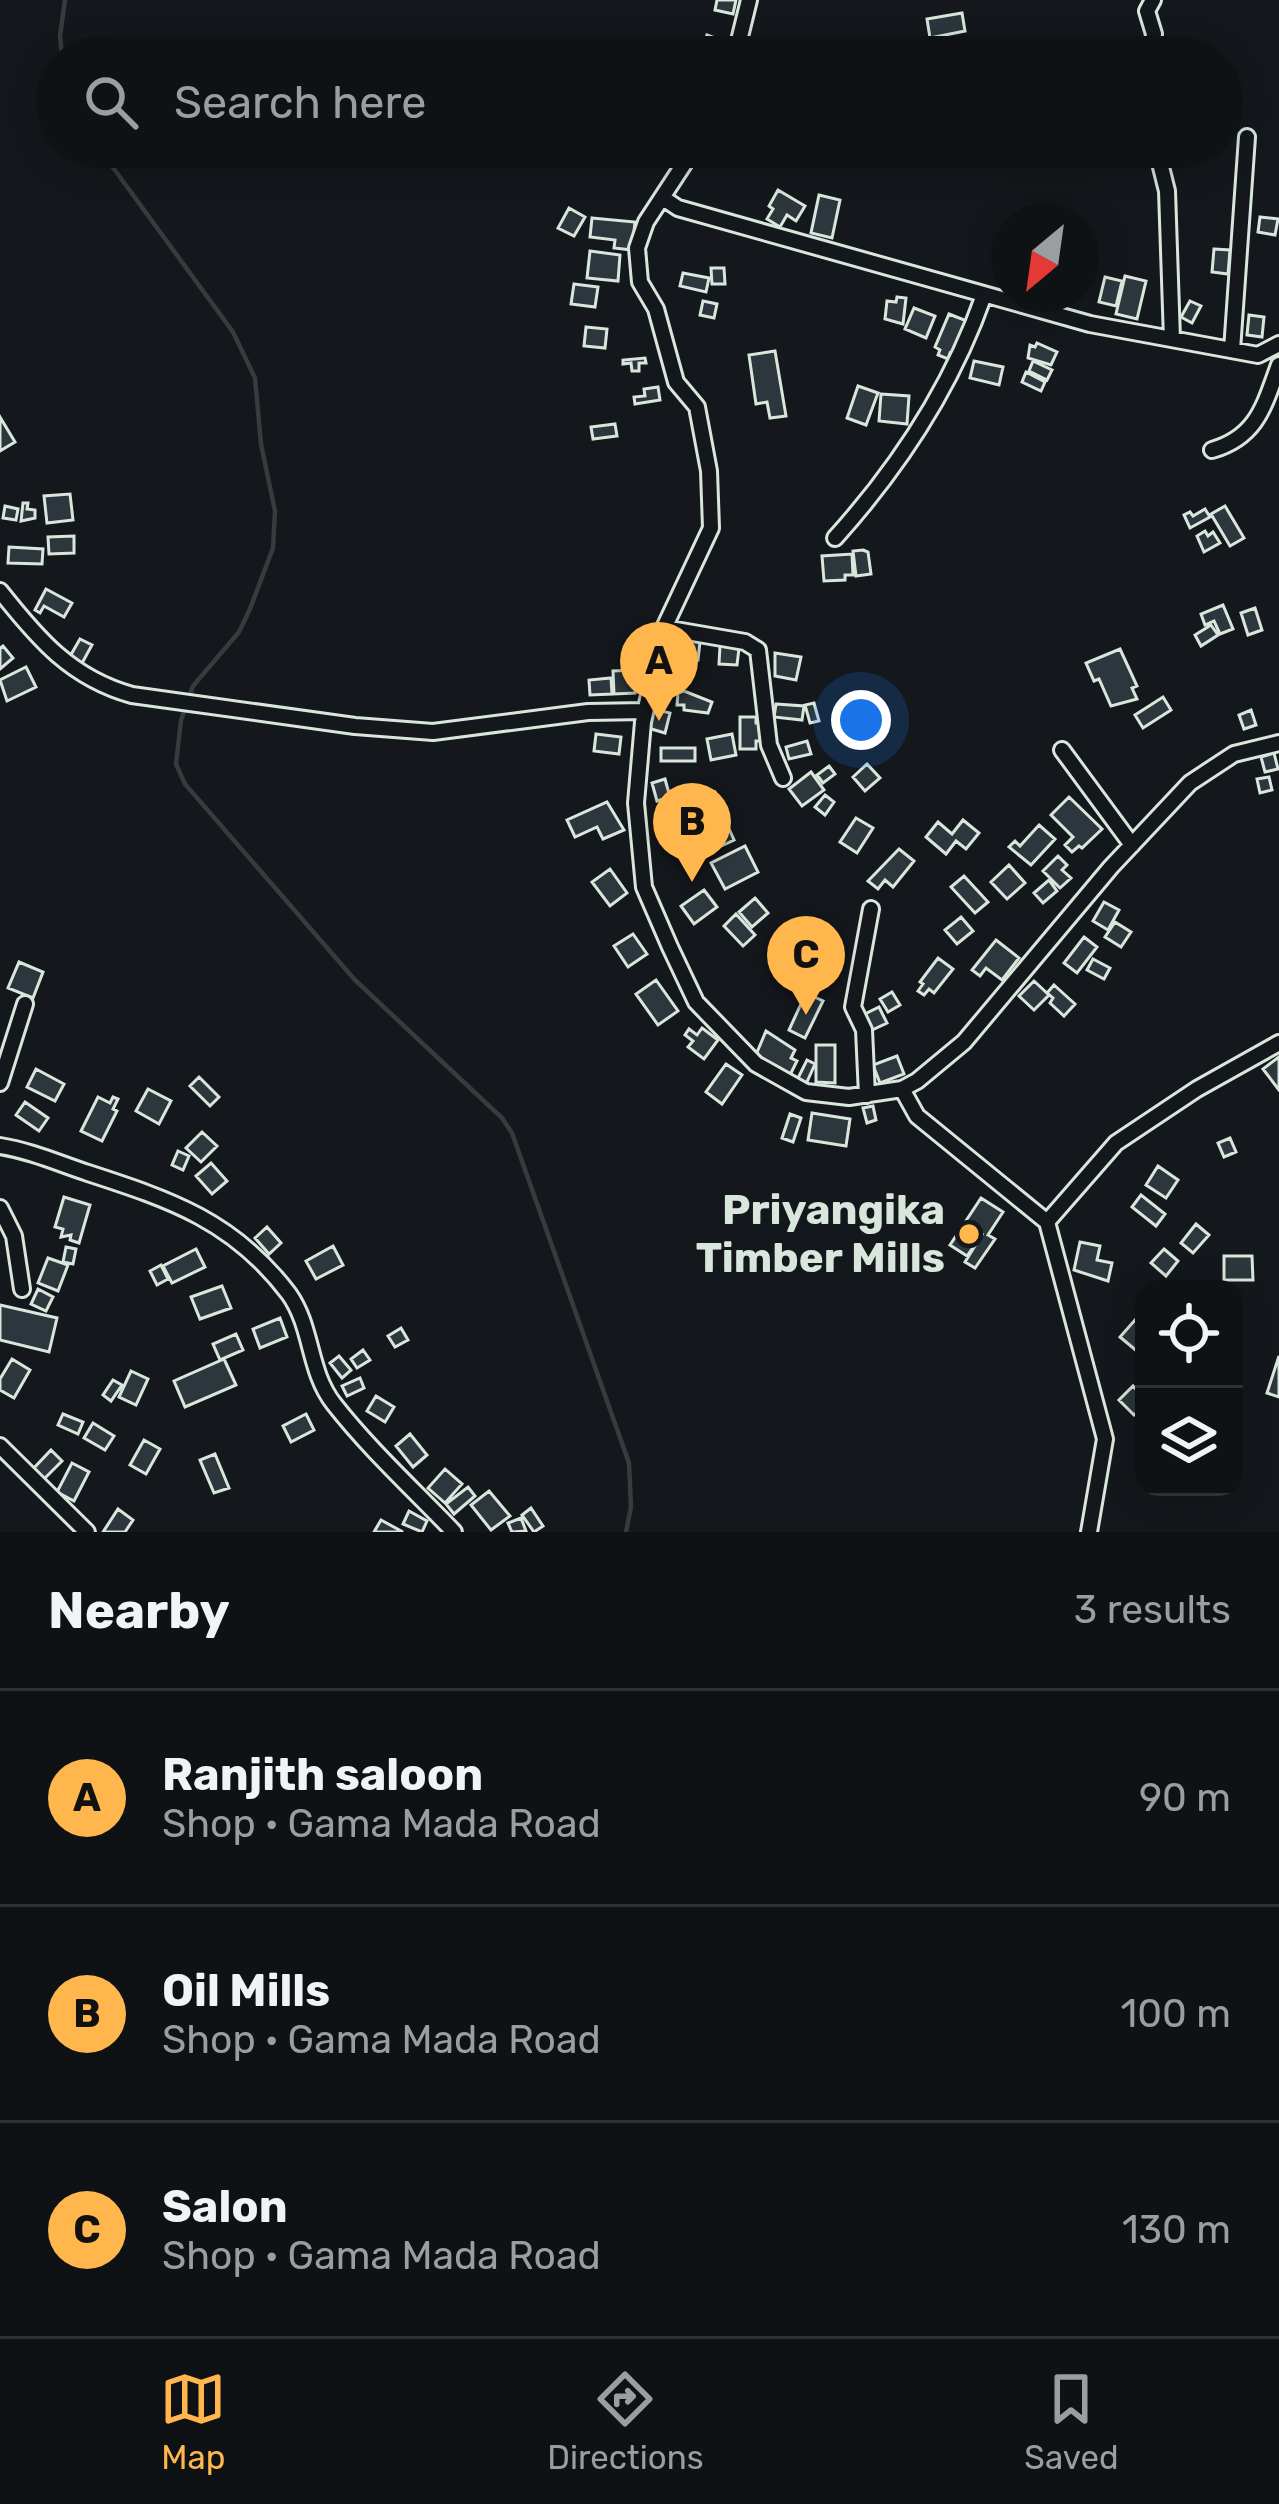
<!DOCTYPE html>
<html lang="en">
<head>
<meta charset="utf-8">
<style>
  :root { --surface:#0f1215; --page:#1d2022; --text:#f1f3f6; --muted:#9b9ea0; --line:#2f3234; --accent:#ffb74d }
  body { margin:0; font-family:Rubik,sans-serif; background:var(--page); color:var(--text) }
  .controls { position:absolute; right:36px; bottom:36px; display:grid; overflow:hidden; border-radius:24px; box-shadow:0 6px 30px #0003 }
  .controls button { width:108px; height:108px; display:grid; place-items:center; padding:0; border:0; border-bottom:3px solid var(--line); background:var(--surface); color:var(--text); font:60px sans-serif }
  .compass { position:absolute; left:991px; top:204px; width:108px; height:108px; border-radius:50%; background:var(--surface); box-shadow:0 6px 30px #0003; rotate:209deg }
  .you { position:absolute; left:861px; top:720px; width:42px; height:42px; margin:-30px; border:9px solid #fff; border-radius:50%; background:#1a73e8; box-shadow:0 0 0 18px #1a73e833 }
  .badge { display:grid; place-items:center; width:78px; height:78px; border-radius:50%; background:var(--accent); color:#111; font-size:39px; font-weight:700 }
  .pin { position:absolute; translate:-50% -99px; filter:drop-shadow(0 3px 6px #0008) }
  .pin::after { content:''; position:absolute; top:63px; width:42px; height:36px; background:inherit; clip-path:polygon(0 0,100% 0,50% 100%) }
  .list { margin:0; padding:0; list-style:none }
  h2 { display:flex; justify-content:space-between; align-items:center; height:156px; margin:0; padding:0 48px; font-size:51px }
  h2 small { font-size:39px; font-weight:400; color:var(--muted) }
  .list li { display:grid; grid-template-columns:78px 1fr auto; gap:36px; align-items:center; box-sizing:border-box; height:216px; padding:0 48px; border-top:3px solid var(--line) }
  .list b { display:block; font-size:45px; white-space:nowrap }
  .list p { margin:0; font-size:39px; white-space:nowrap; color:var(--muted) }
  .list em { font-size:39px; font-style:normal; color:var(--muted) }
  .icon { flex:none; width:66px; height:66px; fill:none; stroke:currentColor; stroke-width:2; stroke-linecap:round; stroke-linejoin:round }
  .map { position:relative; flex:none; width:1279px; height:1532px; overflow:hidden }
  .search { position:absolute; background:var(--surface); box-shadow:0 6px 30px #0003; left:36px; right:36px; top:36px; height:132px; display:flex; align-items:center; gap:30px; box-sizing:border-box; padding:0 42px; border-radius:66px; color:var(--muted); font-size:45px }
  .sheet { height:804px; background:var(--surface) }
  nav { display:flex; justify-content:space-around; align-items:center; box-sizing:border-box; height:168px; border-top:3px solid var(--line); background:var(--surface); font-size:33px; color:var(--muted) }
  nav a { display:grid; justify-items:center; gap:6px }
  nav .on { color:var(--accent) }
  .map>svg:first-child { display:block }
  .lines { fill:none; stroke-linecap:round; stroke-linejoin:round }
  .stream { stroke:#363b3e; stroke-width:4.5 }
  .building { fill:#2c363c; stroke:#d8e6dc; stroke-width:3 }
  .minor-casing { stroke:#d8e6dc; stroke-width:20 }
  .minor { stroke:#14181c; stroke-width:14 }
  .poi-dot { fill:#ffb74d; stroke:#14181c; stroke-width:4.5 }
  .labels { text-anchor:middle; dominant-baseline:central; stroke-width:9; stroke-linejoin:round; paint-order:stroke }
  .poi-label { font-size:42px; font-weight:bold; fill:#d8e6dc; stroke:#14181c; text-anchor:end }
</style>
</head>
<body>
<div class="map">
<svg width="1279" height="1532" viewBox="0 0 1279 1532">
  <rect width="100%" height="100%" fill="#14181c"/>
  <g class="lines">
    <path class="stream" d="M62 57 60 36 65 0
      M98 147 233 332 255 378 261 444 275 511 273 548 250 609 239 632 193 686 181 720 176 764 185 784 355 980 502 1118 512 1133 629 1463 631 1507 626 1532"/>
  </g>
  <path class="building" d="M717 0H736L733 14 715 10Z
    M962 13 965 31 930 38 927 19Z
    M707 35 731 44 726 57H700Z
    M1179 147H1199V152H1190L1189 160 1178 159Z
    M778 190 805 206 796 221 787 215 780 227 767 219 773 209 769 206Z
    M819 195 840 200 832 238 811 233Z
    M569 208 585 217 574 236 558 228Z
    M1260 217 1278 219 1275 235 1258 232Z
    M592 218 635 222 632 250 614 248 615 240 590 237Z
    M1214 249 1230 250 1228 274 1212 272Z
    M590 251 620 255 618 281 587 278Z
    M711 268H724L725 284H712Z
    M683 273 709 278 706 292 680 286Z
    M1125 276 1146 281 1137 319 1116 314Z
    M1105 277 1122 281 1116 306 1099 302Z
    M574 284 598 287 595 307 571 304Z
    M897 297 906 298 903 324 885 319 887 301 896 302Z
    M703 301 717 304 714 318 700 315Z
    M1190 301 1201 306 1192 323 1181 317Z
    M914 308 935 316 926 338 905 329Z
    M949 314 967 321 954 355 950 353 948 359 938 355 940 350 935 347Z
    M1249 315 1264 317 1262 337 1247 335Z
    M586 327 607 329 605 348 584 346Z
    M1037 343 1057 352 1051 365 1028 358 1030 345 1035 347Z
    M775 351 786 416 770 418 767 402 756 404 749 355Z
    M645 358 646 363H639V371H632L631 363 623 364V360Z
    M974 361 1003 367 999 385 970 378Z
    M1033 361 1052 370 1047 380 1029 371Z
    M1026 372 1045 382 1041 391 1022 382Z
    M858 386 878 393 866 425 847 418Z
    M658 387 660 400 635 404 634 397 645 396 644 389Z
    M881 394 909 396 907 424 879 421Z
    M0 417 15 442 0 451Z
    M615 424 617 436 593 439 591 427Z
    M70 494 73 520 47 523 44 496Z
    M23 503H28L27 509 35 510V518L21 521Z
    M5 506 18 509 16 520 3 518Z
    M1225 506 1244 538 1230 546 1211 514Z
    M1205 509 1210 517 1190 528 1184 515 1190 512 1193 516Z
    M1205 531 1208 536 1213 532 1220 543 1204 552 1197 536Z
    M74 536V553L49 554 48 537Z
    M9 547 43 549 42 564 8 563Z
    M863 550 868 552 871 574 856 576 853 551Z
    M852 554 853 575H845V580L824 581 822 556Z
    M46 589 72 603 64 617 44 606 40 613 35 610Z
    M1223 605 1233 629 1220 634 1214 621 1205 625 1201 614Z
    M1255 608 1262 630 1248 635 1241 613Z
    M1211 625 1218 635 1201 646 1195 635Z
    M673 637 700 642 698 660 670 656Z
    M80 639 92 645 81 665 69 658Z
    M3 646 13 658 0 669V648Z
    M720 646 739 648 737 665 719 664Z
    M1120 649 1137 686 1132 688 1137 699 1111 706 1099 679 1094 681 1086 663Z
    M775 653 801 657 796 680 775 676Z
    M26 667 36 687 7 701 0 680Z
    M635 670V693L614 694 613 671Z
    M611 678 612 694 590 695 589 680Z
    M684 691 712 702 708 713 684 710V705H677L678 693Z
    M1163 697 1171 710 1143 728 1135 715Z
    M814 703 819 721 810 723 805 705Z
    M776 704 804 706 802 720 774 717Z
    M654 709 670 713 665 733 648 728Z
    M1251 710 1256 725 1244 729 1239 715Z
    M740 717H756V723H761V741H756V749H740Z
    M596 734 621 737 619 754 594 751Z
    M732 734 736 755 711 760 707 739Z
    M807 741 811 754 789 759 786 747Z
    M661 748H695V761H661Z
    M1274 753 1278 769 1265 772 1261 757Z
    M867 764 880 778 865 791 853 777Z
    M829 766 835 774 823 783 817 775Z
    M811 772 824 790 802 806 789 789Z
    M1269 777 1272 790 1260 793 1257 779Z
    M665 779 670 797 657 801 652 783Z
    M715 792 722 810 669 831 662 813Z
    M825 795 834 802 825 815 815 807Z
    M1069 797 1102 829 1082 848 1079 846 1072 852 1065 845 1073 837 1051 815Z
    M607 802 624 830 603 839 597 827 575 837 567 820Z
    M722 813 734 840 700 856 687 829Z
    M856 818 873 828 857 853 840 842Z
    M963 820 979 833 966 849 956 841 946 854 926 837 938 822 952 834Z
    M1039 825 1055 839 1031 865 1009 847 1015 841 1020 846Z
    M745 846 758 872 725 889 711 863Z
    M899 849 914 861 893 887 885 880 878 889 868 881Z
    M1058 856 1067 865 1062 870 1071 878 1060 888 1043 871Z
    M1009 865 1025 883 1007 899 991 882Z
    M610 869 627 893 610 906 592 882Z
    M964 876 988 902 975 913 951 887Z
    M1049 880 1057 891 1043 903 1034 893Z
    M704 890 717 907 694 924 681 906Z
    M755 898 768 913 752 927 739 912Z
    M1104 902 1119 910 1108 930 1093 921Z
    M736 914 755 935 743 946 724 926Z
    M961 917 973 931 957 944 945 930Z
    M1115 922 1131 932 1121 947 1105 937Z
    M633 934 647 954 628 967 614 946Z
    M1084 937 1097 947 1077 973 1064 963Z
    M996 940 1019 958 1002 980 986 968 980 976 972 970Z
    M938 958 953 969 934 993 929 989 924 995 918 991 923 984 920 982Z
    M1093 959 1110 968 1104 979 1087 970Z
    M19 962 43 972 33 998 8 988Z
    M656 980 678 1011 658 1025 636 994Z
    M1034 981 1049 995 1034 1010 1019 996Z
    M1054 985 1075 1004 1064 1016 1050 1003 1053 998 1047 993Z
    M892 992 900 1005 888 1012 880 999Z
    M806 993 823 1001 805 1038 789 1030Z
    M879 1007 887 1023 872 1030 865 1014Z
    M702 1028 718 1040 704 1059 688 1047 693 1041 685 1035 689 1029 697 1035Z
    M766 1031 795 1050 791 1058 797 1061 790 1075 755 1057Z
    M816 1045H835V1083L816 1082Z
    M897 1056 904 1074 880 1083 873 1065Z
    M1279 1057V1090L1263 1069Z
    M807 1060 815 1064 806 1084 797 1080Z
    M726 1064 742 1075 722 1104 706 1092Z
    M36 1069 64 1084 55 1101 27 1087Z
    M199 1077 219 1097 210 1106 190 1086Z
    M148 1089 171 1101 159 1124 136 1111Z
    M98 1097 110 1103 113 1097 118 1099 113 1109 117 1111 102 1141 81 1131Z
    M25 1102 48 1118 39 1131 16 1115Z
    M873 1106 876 1120 867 1123 863 1108Z
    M812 1113 850 1119 846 1146 808 1140Z
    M790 1114 801 1118 793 1142 782 1138Z
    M202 1132 217 1146 201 1162 186 1148Z
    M1230 1138 1236 1152 1224 1157 1218 1143Z
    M178 1151 189 1156 183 1170 172 1165Z
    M211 1163 227 1181 212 1194 196 1176Z
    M1158 1166 1178 1180 1166 1198 1146 1185Z
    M1141 1195 1165 1214 1156 1226 1132 1207Z
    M64 1197 90 1205 79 1243 70 1240 71 1235 61 1237 63 1229 55 1227Z
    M981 1198 1003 1212 988 1235 995 1239 975 1268 965 1262 983 1233 967 1256 950 1245Z
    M1196 1224 1209 1235 1193 1253 1181 1243Z
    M267 1227 281 1243 269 1254 255 1238Z
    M1080 1242 1100 1246 1097 1260 1112 1263 1108 1281 1074 1270Z
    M333 1246 343 1265 316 1279 306 1261Z
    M66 1247 76 1249 73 1264 63 1262Z
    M196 1249 205 1267 172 1283 163 1266Z
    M1164 1249 1178 1261 1166 1276 1151 1263Z
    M1224 1256H1252L1253 1280H1224Z
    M48 1258 68 1265 58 1291 38 1283Z
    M161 1265 168 1279 157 1285 150 1271Z
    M222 1286 231 1308 200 1319 191 1297Z
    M38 1289 53 1297 46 1311 31 1304Z
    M0 1305 57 1318 49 1352 0 1340Z
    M280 1318 287 1337 260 1348 253 1329Z
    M1135 1320 1144 1327V1357L1120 1337Z
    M401 1328 408 1340 395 1347 388 1336Z
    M236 1334 243 1350 220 1360 213 1344Z
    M363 1350 370 1360 357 1368 351 1359Z
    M339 1356 351 1370 342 1378 330 1363Z
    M1279 1356V1397L1267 1393Z
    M12 1359 30 1370 14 1398 0 1390V1379Z
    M224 1359 236 1385 185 1407 174 1381Z
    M131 1371 148 1379 136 1405 119 1397Z
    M360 1378 364 1388 347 1396 342 1386Z
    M113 1380 122 1385 111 1401 103 1395Z
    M1133 1386 1144 1398V1406L1134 1415 1119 1400Z
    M376 1396 394 1407 385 1422 367 1411Z
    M63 1414 83 1422 78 1434 58 1425Z
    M306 1414 314 1430 291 1442 283 1426Z
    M93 1423 114 1436 105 1450 84 1438Z
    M410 1434 427 1455 413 1467 396 1446Z
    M144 1440 160 1449 146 1474 130 1465Z
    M51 1450 62 1461 44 1479 33 1469Z
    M215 1454 229 1488 214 1493 200 1460Z
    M72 1463 89 1472 74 1501 57 1492Z
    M445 1469 462 1484 445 1503 428 1488Z
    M468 1487 475 1496 454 1514 446 1504Z
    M489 1491 510 1516 491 1530 471 1505Z
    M531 1508 543 1526 534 1532 522 1515Z
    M118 1509 133 1520 125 1532H103Z
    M409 1511 427 1521 422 1532 403 1524Z
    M521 1518 526 1531 512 1532 508 1523Z
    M381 1520 403 1532H374Z"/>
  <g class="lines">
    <defs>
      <path id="minor" d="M735 57 749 0
        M1151 57 1154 34 1147 11 1153 0
        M695 147 646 222 637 248 640 282 656 309 676 382 697 407 709 471 711 528 664 628 643 722 636 803 644 887 670 947 696 1002 756 1064 806 1092 849 1097 902 1089 917 1081 964 1042 1111 867 1190 783 1234 754 1279 743
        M1156 147 1167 191 1172 339
        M663 198 678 208 1090 324 1258 355 1279 344
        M1232 350 1247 137
        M1212 450C1257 437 1264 406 1279 365
        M835 538C899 467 952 386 984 295
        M0 591C38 639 71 678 132 695L355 726 433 732 588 712 645 711
        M664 628 745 642 758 650 769 745 783 778
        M1062 750 1132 845
        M0 1083 25 1004
        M902 1089 917 1116 1047 1222 1105 1439 1089 1532
        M867 1095 864 1030 853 1007 871 909
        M0 1146C31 1151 58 1163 88 1173 171 1200 234 1221 289 1294 313 1328 308 1371 334 1404 370 1450 414 1490 454 1532
        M0 1208 14 1236 22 1289
        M1047 1222 1116 1143 1197 1089 1279 1043
        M0 1446 87 1532"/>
    </defs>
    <use href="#minor" class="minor-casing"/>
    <use href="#minor" class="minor"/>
  </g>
  <circle class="poi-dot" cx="969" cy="1234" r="12"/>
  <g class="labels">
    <g class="poi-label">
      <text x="945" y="1210">Priyangika<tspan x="945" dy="48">Timber Mills</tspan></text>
    </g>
  </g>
</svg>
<div class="controls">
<button><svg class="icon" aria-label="locate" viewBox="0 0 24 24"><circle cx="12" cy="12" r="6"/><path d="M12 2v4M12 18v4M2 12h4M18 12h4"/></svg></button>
<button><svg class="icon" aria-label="layers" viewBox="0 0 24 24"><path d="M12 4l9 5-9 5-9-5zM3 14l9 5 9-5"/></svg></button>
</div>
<svg class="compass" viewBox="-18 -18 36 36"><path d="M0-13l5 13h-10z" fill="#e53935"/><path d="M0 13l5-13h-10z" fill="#9b9ea0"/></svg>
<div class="you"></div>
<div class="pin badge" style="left:659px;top:721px">A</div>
<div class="pin badge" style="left:692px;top:882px">B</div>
<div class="pin badge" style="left:806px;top:1015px">C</div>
<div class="search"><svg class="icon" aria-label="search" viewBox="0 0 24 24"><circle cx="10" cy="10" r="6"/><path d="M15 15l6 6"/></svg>Search here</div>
</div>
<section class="sheet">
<h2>Nearby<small>3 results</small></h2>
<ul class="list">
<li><span class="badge">A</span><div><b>Ranjith saloon</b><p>Shop · Gama Mada Road</p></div><em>90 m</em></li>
<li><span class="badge">B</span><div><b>Oil Mills</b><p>Shop · Gama Mada Road</p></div><em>100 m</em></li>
<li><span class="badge">C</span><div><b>Salon</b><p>Shop · Gama Mada Road</p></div><em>130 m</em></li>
</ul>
</section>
<nav>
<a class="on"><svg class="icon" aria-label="map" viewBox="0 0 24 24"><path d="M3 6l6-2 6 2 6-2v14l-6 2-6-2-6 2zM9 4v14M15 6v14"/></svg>Map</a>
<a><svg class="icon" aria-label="directions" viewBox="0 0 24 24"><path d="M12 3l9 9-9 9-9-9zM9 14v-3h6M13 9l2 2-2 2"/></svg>Directions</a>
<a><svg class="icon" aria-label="saved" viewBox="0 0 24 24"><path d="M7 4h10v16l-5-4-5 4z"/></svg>Saved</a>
</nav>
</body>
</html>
